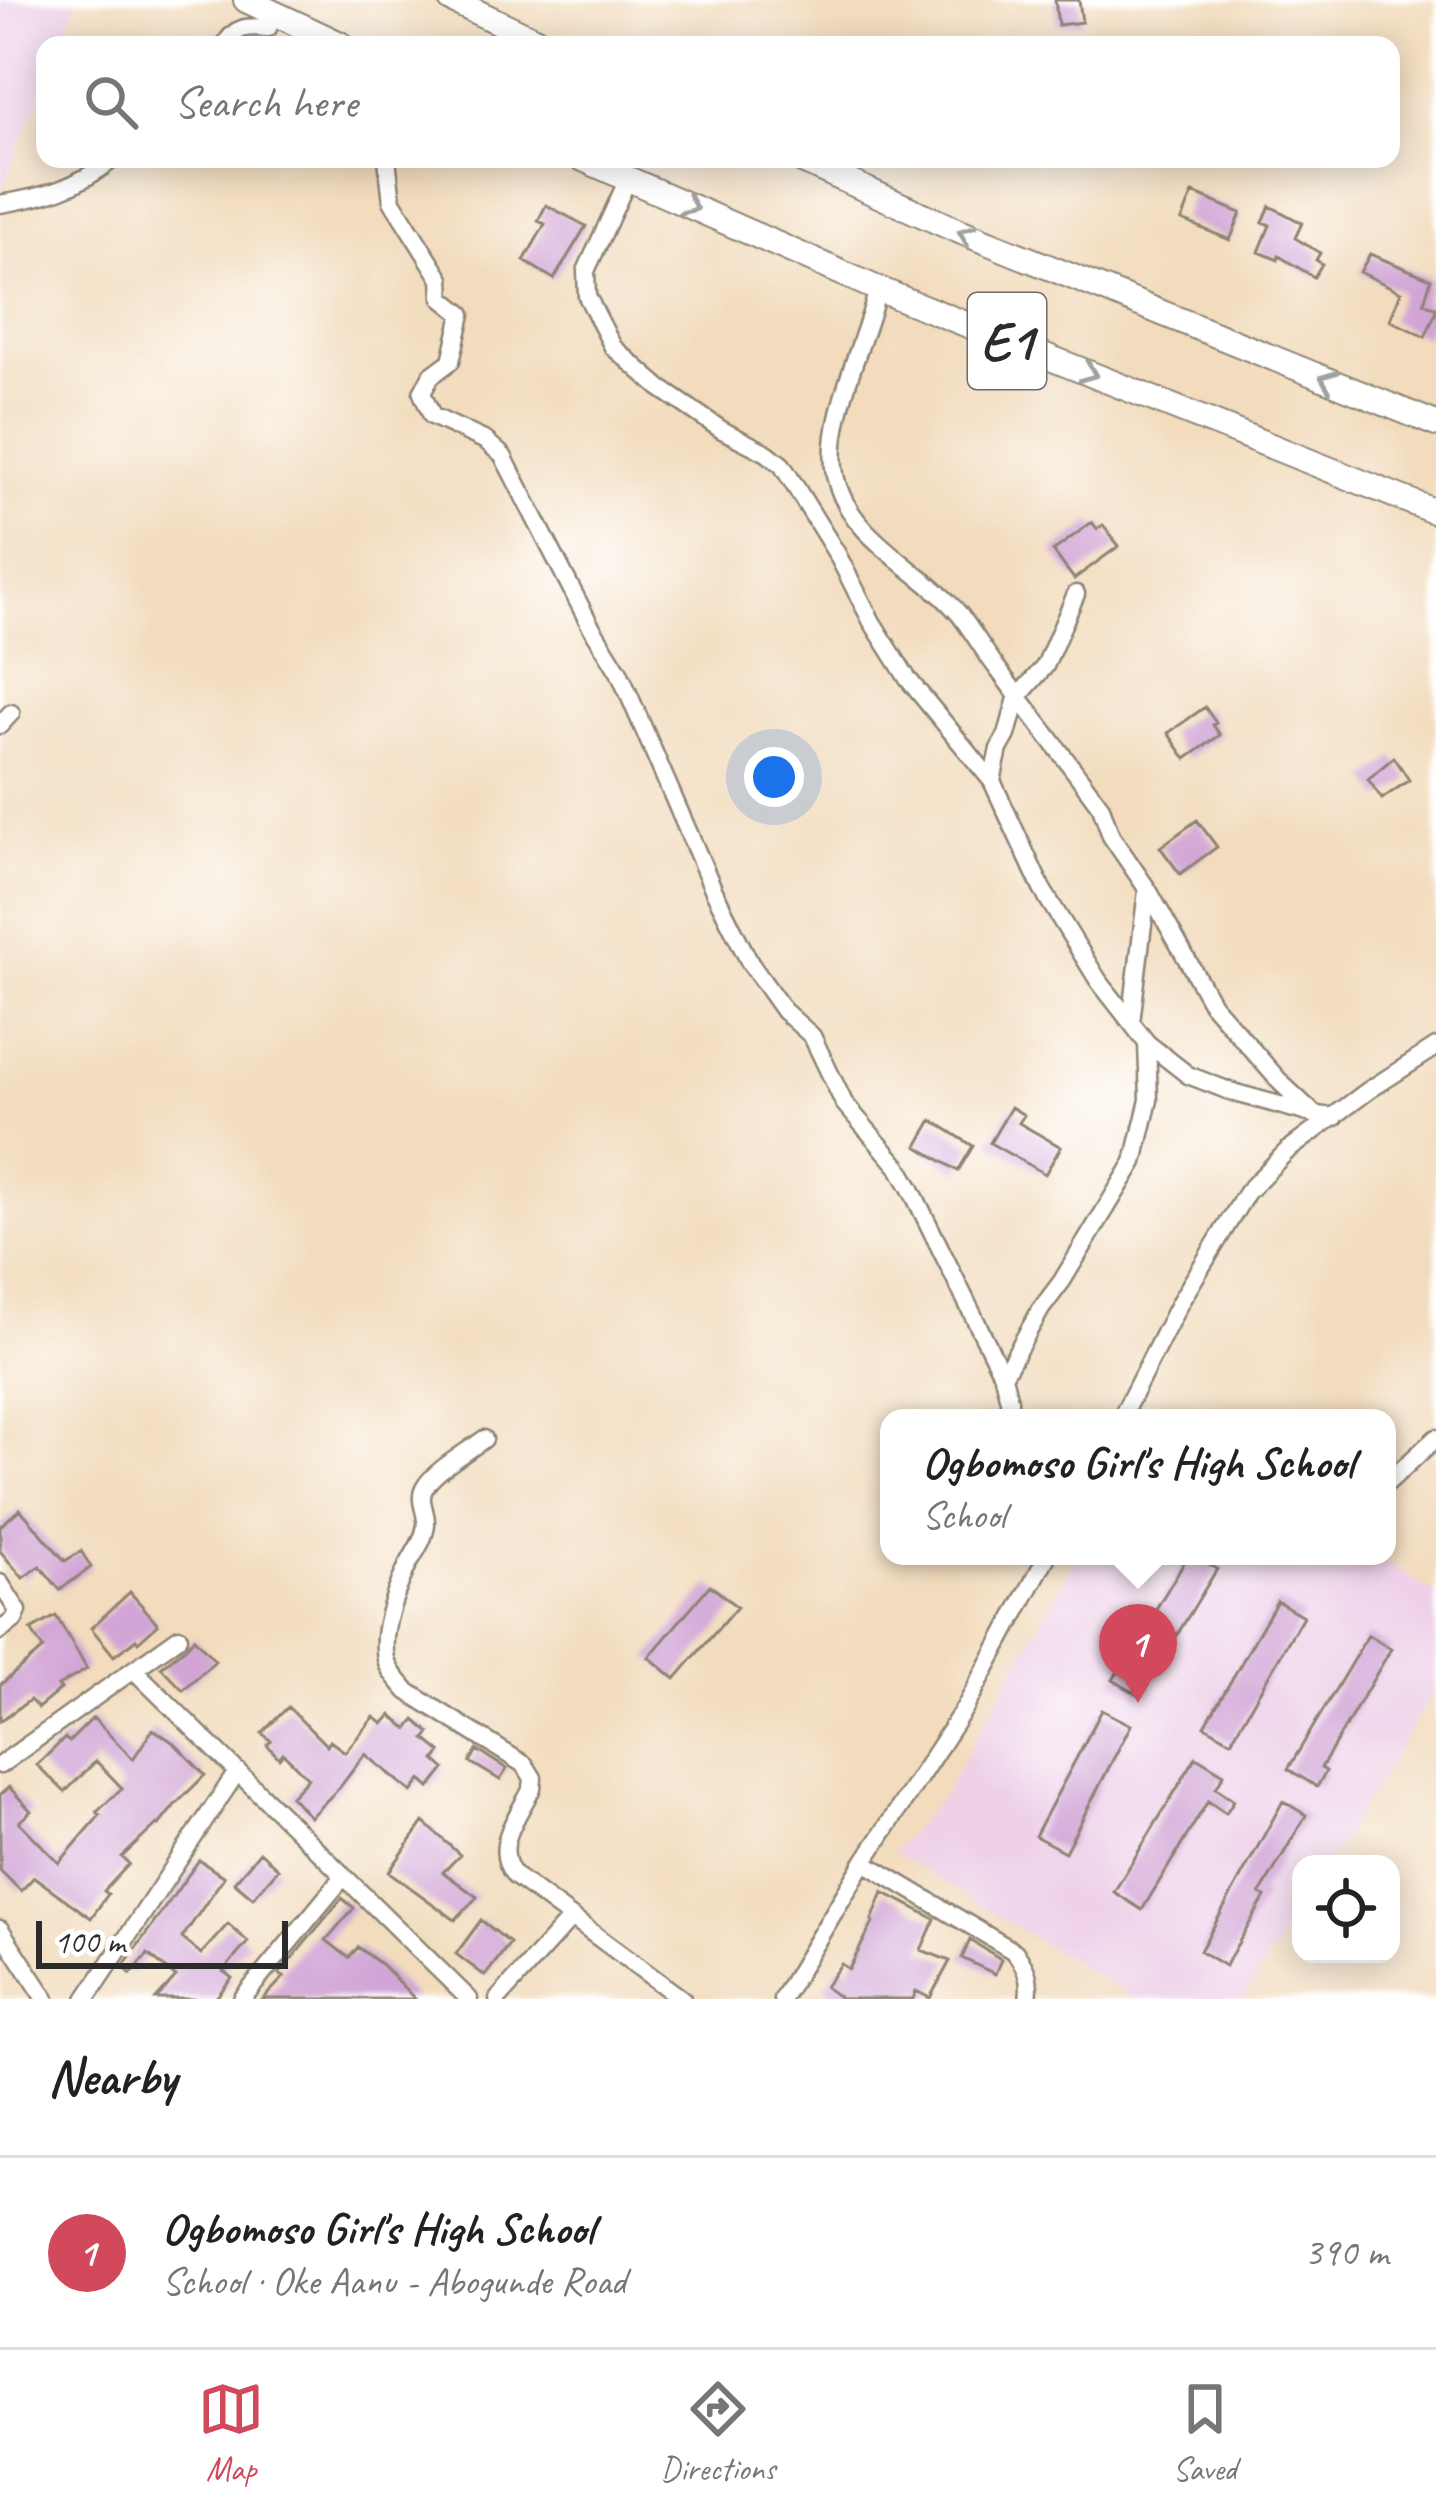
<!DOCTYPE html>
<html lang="en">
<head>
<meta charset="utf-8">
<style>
  :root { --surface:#fff; --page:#f6f6f6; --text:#222; --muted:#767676; --line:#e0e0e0; --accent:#d1495b }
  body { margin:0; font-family:Caveat,sans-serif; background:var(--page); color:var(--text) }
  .controls { position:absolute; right:36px; bottom:36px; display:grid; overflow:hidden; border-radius:24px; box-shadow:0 6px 30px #0003 }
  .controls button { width:108px; height:108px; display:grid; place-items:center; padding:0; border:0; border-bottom:3px solid var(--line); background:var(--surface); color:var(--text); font:60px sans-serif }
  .scale { position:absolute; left:36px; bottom:30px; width:252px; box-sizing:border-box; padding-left:12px; border:6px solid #2b2b2b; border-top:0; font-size:33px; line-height:42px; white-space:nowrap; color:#2b2b2b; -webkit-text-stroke:9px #fff; paint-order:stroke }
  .you { position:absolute; left:774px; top:777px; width:42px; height:42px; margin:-30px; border:9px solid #fff; border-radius:50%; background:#1a73e8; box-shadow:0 0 0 18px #1a73e833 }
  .badge { display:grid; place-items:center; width:78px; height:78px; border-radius:50%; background:var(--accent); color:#fff; font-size:39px; font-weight:700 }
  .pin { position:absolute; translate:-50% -99px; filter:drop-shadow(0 3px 6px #0008) }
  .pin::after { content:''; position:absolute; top:63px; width:42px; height:36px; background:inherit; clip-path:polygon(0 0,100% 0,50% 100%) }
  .popup { position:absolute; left:880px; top:1409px; width:516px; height:156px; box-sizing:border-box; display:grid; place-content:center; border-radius:24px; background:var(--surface); filter:drop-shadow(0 3px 9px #0005); font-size:39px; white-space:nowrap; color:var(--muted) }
  .popup b { font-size:45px; color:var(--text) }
  .popup::after { content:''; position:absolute; left:50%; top:100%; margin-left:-24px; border:24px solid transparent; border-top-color:var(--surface) }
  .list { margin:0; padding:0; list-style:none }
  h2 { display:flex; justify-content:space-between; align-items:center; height:156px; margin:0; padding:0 48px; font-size:51px }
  h2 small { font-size:39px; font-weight:400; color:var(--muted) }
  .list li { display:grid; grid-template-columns:78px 1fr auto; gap:36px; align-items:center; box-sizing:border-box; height:192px; padding:0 48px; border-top:3px solid var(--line) }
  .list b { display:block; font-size:45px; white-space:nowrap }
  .list p { margin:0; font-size:39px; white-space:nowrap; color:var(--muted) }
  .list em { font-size:39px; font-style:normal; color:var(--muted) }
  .icon { flex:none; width:66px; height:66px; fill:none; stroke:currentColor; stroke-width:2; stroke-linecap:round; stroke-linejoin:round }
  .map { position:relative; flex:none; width:1436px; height:1999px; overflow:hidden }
  .search { position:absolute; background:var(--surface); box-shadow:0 6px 30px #0003; left:36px; right:36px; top:36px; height:132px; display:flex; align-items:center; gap:30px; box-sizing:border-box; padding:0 42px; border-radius:24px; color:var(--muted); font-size:45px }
  .sheet { height:348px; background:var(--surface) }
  nav { display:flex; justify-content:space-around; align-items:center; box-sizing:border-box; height:168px; border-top:3px solid var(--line); background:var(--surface); font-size:33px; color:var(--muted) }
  nav a { display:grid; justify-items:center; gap:6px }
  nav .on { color:var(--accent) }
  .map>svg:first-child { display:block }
  .built { fill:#eed0e8 }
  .building { fill:#d2a5d6 }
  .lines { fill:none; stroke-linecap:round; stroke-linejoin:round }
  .minor-casing { stroke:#8e8474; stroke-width:21 }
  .highway-casing { stroke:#8e8474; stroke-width:28 }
  .minor { stroke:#fff; stroke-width:16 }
  .highway { stroke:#fff; stroke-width:24 }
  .oneway { stroke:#a0a0a0 }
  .labels { text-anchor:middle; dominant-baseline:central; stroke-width:9; stroke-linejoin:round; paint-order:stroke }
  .shield { fill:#fff; stroke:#6b6b6b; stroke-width:3 }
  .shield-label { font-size:54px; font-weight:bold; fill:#2b2b2b }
</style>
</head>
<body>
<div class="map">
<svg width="1436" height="1999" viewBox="0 0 1436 1999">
  <rect width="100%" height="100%" fill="#fff"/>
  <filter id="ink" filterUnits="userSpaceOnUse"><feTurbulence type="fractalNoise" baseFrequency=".00833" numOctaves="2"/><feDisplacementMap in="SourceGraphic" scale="24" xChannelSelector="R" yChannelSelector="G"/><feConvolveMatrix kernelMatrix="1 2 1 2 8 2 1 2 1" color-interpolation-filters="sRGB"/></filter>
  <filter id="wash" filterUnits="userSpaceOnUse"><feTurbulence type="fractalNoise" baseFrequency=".004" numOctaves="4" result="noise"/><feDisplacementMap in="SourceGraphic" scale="48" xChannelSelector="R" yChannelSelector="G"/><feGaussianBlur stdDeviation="2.7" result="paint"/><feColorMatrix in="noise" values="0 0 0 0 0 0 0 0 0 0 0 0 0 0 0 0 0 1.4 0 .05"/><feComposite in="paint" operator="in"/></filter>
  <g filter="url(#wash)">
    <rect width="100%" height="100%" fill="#f2dcbd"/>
    <path class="built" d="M0 0H78L60 45H45V83L0 195Z
      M1077 1556H1109L1127 1569 1157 1556H1378L1436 1595V1688L1327 1864H1301V1905L1243 1999H1134L893 1852 945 1793Z"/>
    <g id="blocks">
      <path class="building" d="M1055 0H1079L1082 22 1058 25Z
        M1193 193 1241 213 1230 240 1182 220Z
        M546 205 586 226 554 279 524 261 545 224 538 221Z
        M1270 206 1302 223 1295 238 1320 253 1316 260 1322 264 1314 277 1279 256 1278 260 1259 252 1270 225 1263 222Z
        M1370 254 1431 279 1424 303 1436 308V312L1425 337 1390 320 1401 292 1360 272Z
        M1092 522 1097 529 1103 525 1119 546 1074 579 1053 551Z
        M1205 707 1216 723 1213 725 1220 735 1186 759 1168 733Z
        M1394 757 1409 780 1382 799 1368 779Z
        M1197 820 1217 847 1180 874 1160 847Z
        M1011 1107 1024 1115 1019 1123 1061 1147 1045 1174 990 1143Z
        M932 1120 973 1146 958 1171 917 1146Z
        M20 1509 65 1561 81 1551 91 1567 60 1590 40 1566 23 1578 0 1551V1526Z
        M1188 1556H1196L1217 1569 1140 1696 1113 1680Z
        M710 1585 737 1607 675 1679 649 1657Z
        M130 1592 158 1624 138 1642 136 1639 114 1656 91 1628Z
        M1277 1601 1303 1616 1231 1741 1205 1726Z
        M56 1616 87 1669 58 1686 61 1689 38 1708 30 1700 0 1721V1685L43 1649 31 1630Z
        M1368 1635 1391 1649 1321 1768 1326 1771 1317 1787 1288 1769Z
        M194 1638 215 1661 183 1690 161 1667 186 1647Z
        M288 1707 327 1746 330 1741 345 1752 374 1717 383 1724 391 1715 408 1729 415 1720 430 1733 425 1739 441 1752 435 1760 445 1769 430 1788 421 1780 412 1792 365 1754 340 1787 310 1817 291 1796 308 1778 283 1753 279 1758 267 1745 271 1741 262 1733Z
        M1102 1710 1131 1725 1065 1852 1035 1836Z
        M93 1718 133 1759 153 1729 174 1743 205 1775 174 1806 159 1825 157 1824 122 1857 129 1864 104 1891 108 1894 91 1918 34 1877 21 1891 0 1870V1795L9 1787 31 1811 19 1822 59 1863 100 1815 97 1812 122 1788 96 1761 65 1792 37 1765 65 1738 69 1742Z
        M477 1750 507 1769 500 1780 470 1762Z
        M1196 1757 1224 1774 1216 1788 1234 1800 1226 1813 1208 1801 1142 1910 1114 1892Z
        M1283 1801 1306 1815 1260 1894 1265 1897 1225 1966 1200 1951Z
        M424 1822 460 1855 443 1872 477 1897 455 1920 389 1872Z
        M260 1852 278 1869 253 1898 234 1882Z
        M199 1860 224 1877 182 1938 201 1954 228 1924 248 1942 223 1971 232 1978 215 1999H156L176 1977 148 1954 131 1974 123 1966Z
        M883 1892 935 1919 921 1950 950 1961 930 1998 916 1991 913 1999H842L825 1987 841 1964 849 1969 874 1921 872 1920Z
        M342 1898 354 1908 326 1940 349 1958 358 1947 382 1965 415 1999H263L284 1977 279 1974Z
        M481 1920 510 1943 485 1976 456 1954Z
        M970 1940 1001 1959 995 1974 962 1958Z"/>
    </g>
  </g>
  <g filter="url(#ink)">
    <use href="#blocks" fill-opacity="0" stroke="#8e8474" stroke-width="3"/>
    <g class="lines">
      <defs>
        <path id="minor" d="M225 45C235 26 248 26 268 28L275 14
          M387 159 392 201 441 279 442 298 462 314 451 361 431 376 422 393 432 416 486 441 503 456 589 623 619 672 714 891 750 963 784 1011 812 1036 844 1103 898 1166 912 1191 1003 1376 1009 1400V1418
          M628 179 586 271 587 296 613 347 660 388 722 430 767 453 782 465 837 554 872 622 908 679 992 781 1042 889 1098 980 1147 1043 1188 1075 1232 1092 1316 1115 1335 1117
          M0 204C44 197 77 188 113 159
          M878 289C865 342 825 421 835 475 848 539 921 568 960 615 973 632 984 651 997 668 1031 714 1067 760 1101 807L1111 836 1148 890 1212 1004 1282 1084 1311 1111
          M0 725 11 713
          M992 781 999 749 1007 735 1017 698 1045 666 1076 594
          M1131 1022 1147 891
          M1003 1376 1041 1309 1062 1281 1134 1162 1149 1100 1147 1043
          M1121 1418 1180 1302 1247 1192 1287 1151 1369 1090 1436 1047
          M484 1439C467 1452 435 1470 425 1487 417 1500 427 1511 426 1524 425 1540 413 1554 407 1567 395 1593 380 1630 386 1659 389 1672 399 1681 407 1691L525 1765 533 1778 532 1788C518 1817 491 1847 515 1876L682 1999
          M1387 1483 1436 1438
          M1126 1556 1129 1561 1139 1556
          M0 1583 18 1611 14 1620 0 1631
          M134 1670 469 1999
          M0 1765 179 1637
          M864 1862 1015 1952C1027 1969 1031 1979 1028 1999
          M0 1929 46 1999
          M86 1999 237 1772
          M242 1999 344 1876
          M498 1999 571 1918
          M782 1999 864 1862 966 1706 1047 1556"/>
        <path id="highway" d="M246 0 342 45
          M451 0 547 45
          M583 159 878 289 1436 512
          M798 159 952 228 1436 424"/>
      </defs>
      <use href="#minor" class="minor-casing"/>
      <use href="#highway" class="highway-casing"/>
      <use href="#minor" class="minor"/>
      <use href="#highway" class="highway"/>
    </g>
    <defs><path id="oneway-chevron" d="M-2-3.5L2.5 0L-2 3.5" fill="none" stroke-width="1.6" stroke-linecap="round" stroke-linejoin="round" transform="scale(3)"/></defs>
    <g class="oneway">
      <use href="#oneway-chevron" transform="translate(690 206) rotate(24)"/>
      <use href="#oneway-chevron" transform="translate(966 234) rotate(-158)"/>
      <use href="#oneway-chevron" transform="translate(1089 373) rotate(22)"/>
      <use href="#oneway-chevron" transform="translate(1328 380) rotate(-158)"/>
    </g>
  </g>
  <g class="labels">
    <rect class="shield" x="968" y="293" width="78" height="96" rx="9"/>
    <g class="shield-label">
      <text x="1007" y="341">E1</text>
    </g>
  </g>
</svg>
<div class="controls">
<button><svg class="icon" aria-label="locate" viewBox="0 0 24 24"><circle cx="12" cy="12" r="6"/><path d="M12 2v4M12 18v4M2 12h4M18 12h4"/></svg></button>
</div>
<div class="scale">100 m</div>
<div class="you"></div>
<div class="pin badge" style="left:1138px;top:1703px">1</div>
<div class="popup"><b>Ogbomoso Girl's High School</b>School</div>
<div class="search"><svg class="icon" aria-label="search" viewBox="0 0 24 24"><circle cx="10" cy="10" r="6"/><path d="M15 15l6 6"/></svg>Search here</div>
</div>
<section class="sheet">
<h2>Nearby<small></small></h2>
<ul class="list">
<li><span class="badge">1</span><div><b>Ogbomoso Girl's High School</b><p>School · Oke Aanu - Abogunde Road</p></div><em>390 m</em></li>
</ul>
</section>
<nav>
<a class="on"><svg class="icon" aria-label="map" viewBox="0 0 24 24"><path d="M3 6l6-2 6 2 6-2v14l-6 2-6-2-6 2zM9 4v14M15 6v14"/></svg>Map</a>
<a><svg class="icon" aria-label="directions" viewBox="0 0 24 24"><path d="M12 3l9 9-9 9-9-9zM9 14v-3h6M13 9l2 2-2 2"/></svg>Directions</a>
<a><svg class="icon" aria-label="saved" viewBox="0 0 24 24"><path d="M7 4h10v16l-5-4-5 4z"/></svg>Saved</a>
</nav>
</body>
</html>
